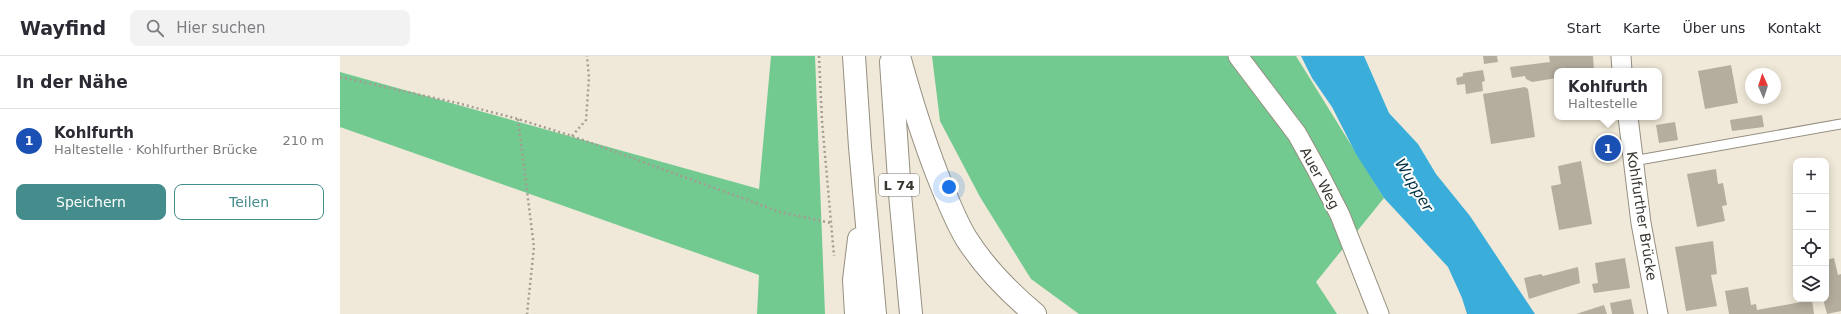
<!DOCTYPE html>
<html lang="de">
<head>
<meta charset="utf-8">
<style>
  :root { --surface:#fff; --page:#f2f2f3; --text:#2b2b33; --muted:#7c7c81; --line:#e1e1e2; --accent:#458d8c }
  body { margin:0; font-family:"DejaVu Sans",sans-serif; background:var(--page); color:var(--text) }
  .controls { position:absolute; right:12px; bottom:12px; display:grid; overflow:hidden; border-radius:8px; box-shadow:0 2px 10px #0003 }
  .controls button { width:36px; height:36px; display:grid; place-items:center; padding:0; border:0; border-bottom:1px solid var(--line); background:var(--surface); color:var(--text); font:20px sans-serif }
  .compass { position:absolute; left:1405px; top:12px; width:36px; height:36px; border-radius:50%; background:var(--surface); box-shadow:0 2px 10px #0003; rotate:357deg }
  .you { position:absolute; left:609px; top:131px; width:14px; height:14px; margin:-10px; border:3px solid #fff; border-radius:50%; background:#1a73e8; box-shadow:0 0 0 6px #1a73e833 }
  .badge { display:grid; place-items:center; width:26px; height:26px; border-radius:50%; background:var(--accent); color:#fff; font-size:13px; font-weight:700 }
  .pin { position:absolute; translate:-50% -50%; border:2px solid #fff; box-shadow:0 1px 4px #0006 }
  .popup { position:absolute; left:1214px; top:12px; width:108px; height:52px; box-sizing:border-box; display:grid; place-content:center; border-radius:8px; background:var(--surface); filter:drop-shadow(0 1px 3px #0005); font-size:13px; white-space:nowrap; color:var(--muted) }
  .popup b { font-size:15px; color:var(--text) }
  .popup::after { content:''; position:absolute; left:50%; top:100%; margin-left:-8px; border:8px solid transparent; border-top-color:var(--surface) }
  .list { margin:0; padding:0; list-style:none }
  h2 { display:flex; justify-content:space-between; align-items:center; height:52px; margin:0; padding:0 16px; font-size:17px }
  h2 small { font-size:13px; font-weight:400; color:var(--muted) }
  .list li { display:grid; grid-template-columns:26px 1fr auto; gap:12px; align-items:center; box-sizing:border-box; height:64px; padding:0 16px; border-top:1px solid var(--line) }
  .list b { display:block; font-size:15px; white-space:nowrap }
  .list p { margin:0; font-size:13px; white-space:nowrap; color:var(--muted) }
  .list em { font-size:13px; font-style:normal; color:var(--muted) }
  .actions { display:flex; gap:8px; padding:12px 16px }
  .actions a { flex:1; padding:9px 0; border:1px solid var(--accent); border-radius:8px; text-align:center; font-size:14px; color:var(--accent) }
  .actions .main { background:var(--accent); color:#fff }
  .icon { flex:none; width:22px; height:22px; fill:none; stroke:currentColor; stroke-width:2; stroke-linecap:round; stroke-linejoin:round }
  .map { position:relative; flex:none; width:1501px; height:258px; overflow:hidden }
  header { display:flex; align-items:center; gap:24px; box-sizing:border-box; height:56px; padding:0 20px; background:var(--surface); border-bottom:1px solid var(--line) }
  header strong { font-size:19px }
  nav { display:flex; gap:22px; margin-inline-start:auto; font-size:14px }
  .search { width:280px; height:36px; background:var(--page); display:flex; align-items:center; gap:10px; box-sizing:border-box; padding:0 14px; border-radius:8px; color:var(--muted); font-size:15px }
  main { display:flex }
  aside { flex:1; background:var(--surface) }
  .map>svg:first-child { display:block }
  .forest { fill:#73ca90 }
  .water { fill:#3badda }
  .building { fill:#b5ae9f }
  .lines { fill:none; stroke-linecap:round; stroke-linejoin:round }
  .lane-casing { stroke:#958f80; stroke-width:11 }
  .street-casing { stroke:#958f80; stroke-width:21 }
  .highway-casing { stroke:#958f80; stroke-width:24 }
  .path { stroke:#a39d92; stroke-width:2.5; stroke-dasharray:2 3; stroke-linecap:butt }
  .lane { stroke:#fff; stroke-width:9 }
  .street { stroke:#fff; stroke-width:19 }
  .highway { stroke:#fff; stroke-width:22 }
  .labels { text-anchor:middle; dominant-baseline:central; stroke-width:4; stroke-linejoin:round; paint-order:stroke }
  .shield { fill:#fff; stroke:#75736f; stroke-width:1 }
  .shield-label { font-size:13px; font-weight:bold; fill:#3a3731 }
  .street-label { font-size:14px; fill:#3a3731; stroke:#fff }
  .water-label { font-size:15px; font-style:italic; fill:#003143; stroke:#fff }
</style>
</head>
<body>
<header>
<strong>Wayfind</strong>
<div class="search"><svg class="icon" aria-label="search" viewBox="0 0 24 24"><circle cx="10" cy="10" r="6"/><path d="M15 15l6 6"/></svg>Hier suchen</div>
<nav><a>Start</a><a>Karte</a><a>Über uns</a><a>Kontakt</a></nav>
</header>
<main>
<aside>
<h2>In der Nähe<small></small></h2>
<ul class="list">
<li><span class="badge" style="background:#1a4fb4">1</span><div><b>Kohlfurth</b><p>Haltestelle · Kohlfurther Brücke</p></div><em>210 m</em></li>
</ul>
<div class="actions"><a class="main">Speichern</a><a>Teilen</a></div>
</aside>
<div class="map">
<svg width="1501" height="258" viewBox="0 0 1501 258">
  <rect width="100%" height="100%" fill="#f0e9d9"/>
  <path class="forest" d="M431 0H475L485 258H417L419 219 0 71V16L419 133Z
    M592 0H956L1044 142 976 226 997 258H739L691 223 640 141 600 65Z"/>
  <path class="water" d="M961 0H1024L1049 57 1078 88 1096 118 1130 160 1195 258H1127L1122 242 1108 211 1044 142 1016 98 992 51 972 22Z"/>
  <path class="building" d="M1143 0H1157L1158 6 1144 8Z
    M1209 0H1253L1254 15H1218L1217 22 1192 26 1186 23 1185 20 1172 22 1170 11 1210 6Z
    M1391 9 1398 47 1365 53 1358 15Z
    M1143 14 1145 25 1142 26 1143 35 1126 38 1125 28 1117 29 1116 22 1123 20V17Z
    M1185 31 1188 33 1195 81 1151 88 1143 38Z
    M1422 59 1424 71 1392 75 1390 64Z
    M1335 66 1338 84 1319 87 1316 69Z
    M1241 105 1252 168 1219 174 1211 130 1221 128 1218 110Z
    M1376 113 1378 128 1383 127 1387 149 1382 150 1385 165 1357 171 1347 118Z
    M1373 185 1377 218 1371 219 1377 250 1346 255 1335 191Z
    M1285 202 1290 232 1254 237 1252 228 1258 227 1255 207Z
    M1494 202 1498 219 1501 218V255L1487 258 1483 243H1486V204Z
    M1238 211 1240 227 1189 243 1184 222 1201 218 1203 220Z
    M1408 231 1411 249 1416 248 1417 254 1472 244 1474 258H1389L1385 235Z
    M1291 243 1294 258H1272L1270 247Z
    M1264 249 1267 258H1236Z"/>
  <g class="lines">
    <defs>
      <path id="lane" d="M1293 105 1501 68"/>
      <path id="street" d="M898 0 957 78 977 114 1000 159 1039 258
        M1281 0 1282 15
        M1288 61 1301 167 1318 258"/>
      <path id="highway" d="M514 0 520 91 535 258
        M559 0C570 40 582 79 597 118 606 140 614 162 626 182 644 211 669 236 695 258
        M551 6 560 138 571 258
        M516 258 514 224 519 183"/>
    </defs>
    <use href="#lane" class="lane-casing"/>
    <use href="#street" class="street-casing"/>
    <use href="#highway" class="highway-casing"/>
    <path class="path" d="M479 0 482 65 494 200
      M0 21 117 47 178 63 232 80 440 156 491 167
      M178 63 194 191 187 258
      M232 80 246 64 249 22 247 0"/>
    <use href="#lane" class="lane"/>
    <use href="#street" class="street"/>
    <use href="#highway" class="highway"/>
  </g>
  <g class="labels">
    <rect class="shield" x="539" y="118" width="40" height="22" rx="3"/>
    <g class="shield-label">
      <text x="559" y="129">L 74</text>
    </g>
    <g class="street-label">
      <text transform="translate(980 122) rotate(62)">Auer Weg</text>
      <text transform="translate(1302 160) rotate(81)">Kohlfurther Brücke</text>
    </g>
    <g class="water-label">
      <text transform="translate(1074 129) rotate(59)">Wupper</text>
    </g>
  </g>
</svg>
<div class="controls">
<button>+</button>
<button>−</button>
<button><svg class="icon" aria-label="locate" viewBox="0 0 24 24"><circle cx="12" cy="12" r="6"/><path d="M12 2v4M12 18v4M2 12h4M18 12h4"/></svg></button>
<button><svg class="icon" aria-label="layers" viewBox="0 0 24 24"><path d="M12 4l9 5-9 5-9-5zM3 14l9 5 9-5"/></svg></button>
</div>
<svg class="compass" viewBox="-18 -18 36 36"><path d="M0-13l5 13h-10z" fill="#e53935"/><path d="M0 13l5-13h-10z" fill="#7c7c81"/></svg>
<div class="you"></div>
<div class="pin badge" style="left:1268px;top:92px;background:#1a4fb4">1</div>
<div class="popup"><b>Kohlfurth</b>Haltestelle</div>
</div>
</main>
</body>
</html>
